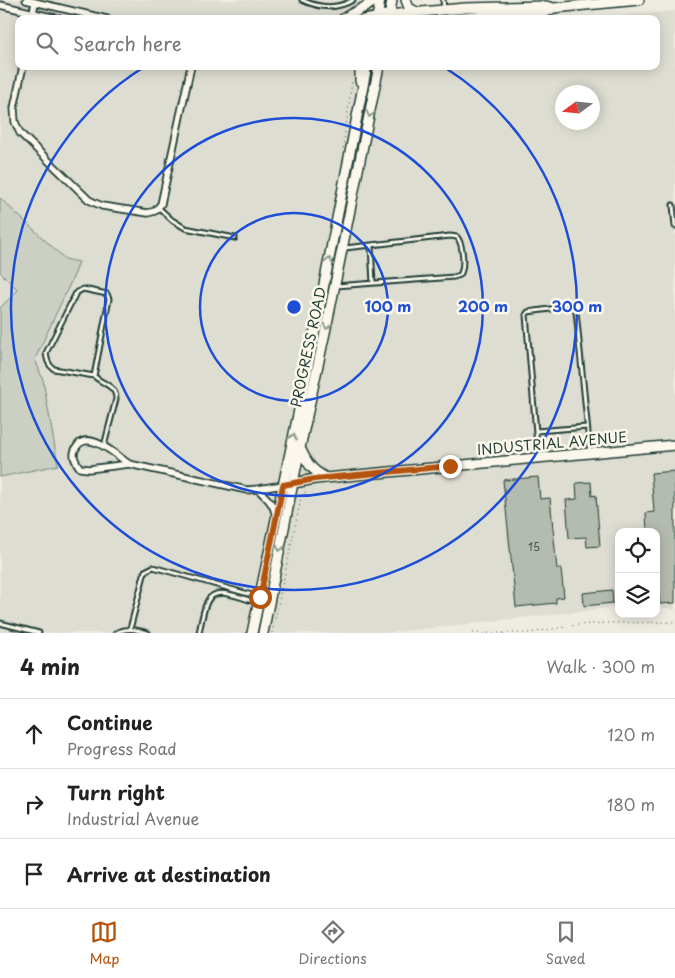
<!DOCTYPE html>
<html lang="en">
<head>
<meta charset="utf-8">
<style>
  :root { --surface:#fff; --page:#f2f2f2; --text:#222; --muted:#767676; --line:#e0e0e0; --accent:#b45309 }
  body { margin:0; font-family:"Playpen Sans",sans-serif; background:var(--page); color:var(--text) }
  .controls { position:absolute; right:15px; bottom:15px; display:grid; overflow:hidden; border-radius:10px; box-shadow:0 2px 12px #0003 }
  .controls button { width:45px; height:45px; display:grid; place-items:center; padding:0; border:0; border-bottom:1px solid var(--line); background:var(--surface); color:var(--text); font:25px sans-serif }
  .compass { position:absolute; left:555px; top:85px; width:45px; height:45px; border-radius:50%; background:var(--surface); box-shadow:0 2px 12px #0003; rotate:255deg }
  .stop { position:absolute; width:15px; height:15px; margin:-11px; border:4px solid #b45309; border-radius:50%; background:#fff }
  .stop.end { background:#b45309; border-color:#fff; box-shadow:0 1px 5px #0008 }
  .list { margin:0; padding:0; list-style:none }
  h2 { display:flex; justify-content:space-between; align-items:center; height:65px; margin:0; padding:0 20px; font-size:21px }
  h2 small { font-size:16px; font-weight:400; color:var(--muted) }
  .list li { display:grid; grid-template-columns:32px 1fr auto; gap:15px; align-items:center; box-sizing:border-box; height:70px; padding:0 20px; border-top:1px solid var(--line) }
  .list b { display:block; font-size:19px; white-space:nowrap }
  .list p { margin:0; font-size:16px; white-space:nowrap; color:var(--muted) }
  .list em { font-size:16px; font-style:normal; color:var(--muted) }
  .icon { flex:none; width:28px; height:28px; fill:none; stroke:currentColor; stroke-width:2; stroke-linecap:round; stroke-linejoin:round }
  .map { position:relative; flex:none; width:675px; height:633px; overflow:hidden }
  .search { position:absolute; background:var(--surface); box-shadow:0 2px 12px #0003; left:15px; right:15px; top:15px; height:55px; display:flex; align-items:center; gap:12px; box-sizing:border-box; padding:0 18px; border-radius:10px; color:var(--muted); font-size:19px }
  .sheet { height:275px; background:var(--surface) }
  nav { display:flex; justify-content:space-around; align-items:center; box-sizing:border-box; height:70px; border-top:1px solid var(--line); background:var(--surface); font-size:14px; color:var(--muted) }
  nav a { display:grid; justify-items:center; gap:2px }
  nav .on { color:var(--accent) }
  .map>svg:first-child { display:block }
  .built { fill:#ddddd2; fill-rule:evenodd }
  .green { fill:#cbcfc4; stroke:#75867c }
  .building { fill:#b4bbb0; stroke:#1f3d34 }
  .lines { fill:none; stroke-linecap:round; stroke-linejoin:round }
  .lane-casing { stroke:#1f3d34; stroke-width:7 }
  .street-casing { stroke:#1f3d34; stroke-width:9 }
  .secondary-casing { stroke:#1f3d34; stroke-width:12 }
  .primary-casing { stroke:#1f3d34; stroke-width:12 }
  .path { stroke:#1f3d34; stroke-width:1; stroke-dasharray:1 4; stroke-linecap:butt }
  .lane { stroke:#fbf7ec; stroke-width:3 }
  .street { stroke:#fbf7ec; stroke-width:5.5 }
  .secondary { stroke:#fbf7ec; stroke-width:9 }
  .primary { stroke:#fbf7ec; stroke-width:9 }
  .oneway { stroke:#8d9a90 }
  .route { stroke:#b45309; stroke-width:6 }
  .ring { fill:none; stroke:#1d4ed8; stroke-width:2.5 }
  .labels { text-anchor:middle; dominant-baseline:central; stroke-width:5; stroke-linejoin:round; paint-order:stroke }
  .number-label { font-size:11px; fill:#445c53 }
  .street-label { font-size:14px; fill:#1f3d34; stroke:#fbf7ec }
  .centre { fill:#1d4ed8; stroke:#fbf7ec; stroke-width:2.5 }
  .ring-label { font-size:15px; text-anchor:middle; font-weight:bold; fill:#1d4ed8; stroke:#fbf7ec; stroke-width:5; stroke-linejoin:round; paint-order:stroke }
</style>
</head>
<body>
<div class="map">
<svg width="675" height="633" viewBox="0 0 675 633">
  <rect width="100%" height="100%" fill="#eeece1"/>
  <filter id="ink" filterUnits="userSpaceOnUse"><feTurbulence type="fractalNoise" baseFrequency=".02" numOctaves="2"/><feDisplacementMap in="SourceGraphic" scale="10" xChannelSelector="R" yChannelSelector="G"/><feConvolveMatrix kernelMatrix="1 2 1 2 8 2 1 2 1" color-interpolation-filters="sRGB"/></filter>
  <g filter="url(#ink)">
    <path class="built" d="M3 0H364L360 19H19V66H656V19H583L675 11V610L656 606V532H619V607L386 633H5L0 632V477L58 465 43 380 35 359 75 273 79 262 65 260 0 198V18ZM562 92H592V122H562Z
      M0 272 18 290 0 308Z"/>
    <path class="green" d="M0 198 65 259 79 262 75 273 35 359 43 380 58 465 0 477V308L18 290 0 272Z"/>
    <path class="building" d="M675 471V603L660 604 658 589H656V532H647L646 513 654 512 651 473Z
      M538 477 540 499 550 498 557 569H561L564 597 556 598V603L516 607 503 480Z
      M591 482 592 496 596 495 600 546 587 547 586 537 569 538 566 500 577 499 576 483Z
      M612 590 613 603 584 606 583 593Z"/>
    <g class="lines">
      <defs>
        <path id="lane" d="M302 0C319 8 336 10 353 0
          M443 0 444 9
          M673 205 675 226
          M159 208 172 220 185 228 235 238
          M371 246 373 283
          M336 286 454 277 460 275C465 267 463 244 457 237L450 236 345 248
          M94 376 109 299 107 294 83 289 76 293 46 353C47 360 48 365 54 369L94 376C102 384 116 385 116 399L104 446
          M536 431 587 427
          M538 456 526 315 528 312 572 306 574 307 576 311 590 453
          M0 623 39 633
          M130 629 145 571 153 567 259 597
          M116 633C127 627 137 630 148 633
          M199 633C201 623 203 611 207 602 215 584 244 599 258 603"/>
        <path id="street" d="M26 0 107 19
          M0 5 60 19
          M32 19 35 2
          M358 19 377 16
          M23 66 14 108 15 122 20 133 89 200 102 206 148 213 155 211 161 204 191 66
          M129 464C116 455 85 426 75 450 72 457 76 462 80 468L89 469 129 464 247 490 258 489 283 485
          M258 489C265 497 273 502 275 513"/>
        <path id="secondary" d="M377 16 465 8 546 6 554 8 639 0
          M448 19 546 12 552 9
          M283 485 315 479 675 445"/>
        <path id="primary" d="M406 0 409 8 417 12
          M343 19C352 12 369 7 375 0
          M377 19 380 0
          M389 19 392 0
          M360 66V81
          M300 448C308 464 310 469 326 478
          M252 633 303 391 367 66
          M263 633 300 448 329 314 379 66"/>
      </defs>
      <use href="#lane" class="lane-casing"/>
      <use href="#street" class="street-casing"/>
      <use href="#secondary" class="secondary-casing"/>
      <use href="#primary" class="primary-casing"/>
      <path class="path" d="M343 148 352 81
        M272 633 302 494 306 492V489
        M473 633H529L577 625 604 623 675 622"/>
      <use href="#lane" class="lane"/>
      <use href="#street" class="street"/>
      <use href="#secondary" class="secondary"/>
      <use href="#primary" class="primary"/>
    </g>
    <defs><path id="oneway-chevron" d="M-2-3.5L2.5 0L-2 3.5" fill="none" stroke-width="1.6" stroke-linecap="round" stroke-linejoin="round" transform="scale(1.25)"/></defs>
    <g class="oneway">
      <use href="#oneway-chevron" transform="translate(370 114) rotate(102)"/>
      <use href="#oneway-chevron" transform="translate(329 261) rotate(-79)"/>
      <use href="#oneway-chevron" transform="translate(327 326) rotate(102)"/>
      <use href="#oneway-chevron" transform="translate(293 437) rotate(-78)"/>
      <use href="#oneway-chevron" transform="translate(280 548) rotate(101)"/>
    </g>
  </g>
  <g class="lines" filter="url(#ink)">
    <path class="route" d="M260 597 283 485 315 479 450 466"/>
  </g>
  <g class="ring">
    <circle cx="294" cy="307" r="94"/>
    <circle cx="294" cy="307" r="189"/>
    <path d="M444 67A283 283 0 1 1 144 67"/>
  </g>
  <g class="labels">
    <g class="number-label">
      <text x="534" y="546">15</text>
    </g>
    <g class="street-label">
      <text transform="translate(308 347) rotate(-78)">PROGRESS ROAD</text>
      <text transform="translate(552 443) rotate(-5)">INDUSTRIAL AVENUE</text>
    </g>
  </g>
  <circle cx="294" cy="307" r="8" class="centre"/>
  <g class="ring-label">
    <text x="388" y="312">100 m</text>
    <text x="483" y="312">200 m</text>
    <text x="577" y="312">300 m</text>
  </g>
</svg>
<div class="controls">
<button><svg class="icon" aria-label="locate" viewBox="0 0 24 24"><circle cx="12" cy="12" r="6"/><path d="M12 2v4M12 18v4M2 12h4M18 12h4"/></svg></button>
<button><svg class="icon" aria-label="layers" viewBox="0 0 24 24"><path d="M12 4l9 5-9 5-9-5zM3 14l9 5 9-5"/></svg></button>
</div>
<svg class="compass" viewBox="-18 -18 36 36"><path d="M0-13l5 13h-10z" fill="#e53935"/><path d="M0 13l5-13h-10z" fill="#767676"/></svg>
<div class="stop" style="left:260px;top:597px"></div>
<div class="stop end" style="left:450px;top:466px"></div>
<div class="search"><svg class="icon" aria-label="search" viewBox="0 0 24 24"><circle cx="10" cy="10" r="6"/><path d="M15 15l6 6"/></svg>Search here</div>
</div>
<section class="sheet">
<h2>4 min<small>Walk · 300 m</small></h2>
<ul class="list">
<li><svg class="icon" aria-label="ahead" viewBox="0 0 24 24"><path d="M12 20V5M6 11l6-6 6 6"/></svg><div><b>Continue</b><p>Progress Road</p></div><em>120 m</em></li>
<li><svg class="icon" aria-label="right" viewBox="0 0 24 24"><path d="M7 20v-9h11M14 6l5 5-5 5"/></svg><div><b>Turn right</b><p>Industrial Avenue</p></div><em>180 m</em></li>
<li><svg class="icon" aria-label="arrive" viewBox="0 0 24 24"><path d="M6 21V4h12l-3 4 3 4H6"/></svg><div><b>Arrive at destination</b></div></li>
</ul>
</section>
<nav>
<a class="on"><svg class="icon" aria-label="map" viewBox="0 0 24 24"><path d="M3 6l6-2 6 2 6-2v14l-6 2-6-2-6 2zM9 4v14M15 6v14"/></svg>Map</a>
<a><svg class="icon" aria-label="directions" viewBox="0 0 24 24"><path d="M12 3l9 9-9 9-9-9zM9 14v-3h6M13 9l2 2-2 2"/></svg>Directions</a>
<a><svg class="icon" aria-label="saved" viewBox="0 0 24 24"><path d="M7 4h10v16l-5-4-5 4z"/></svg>Saved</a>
</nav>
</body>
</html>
